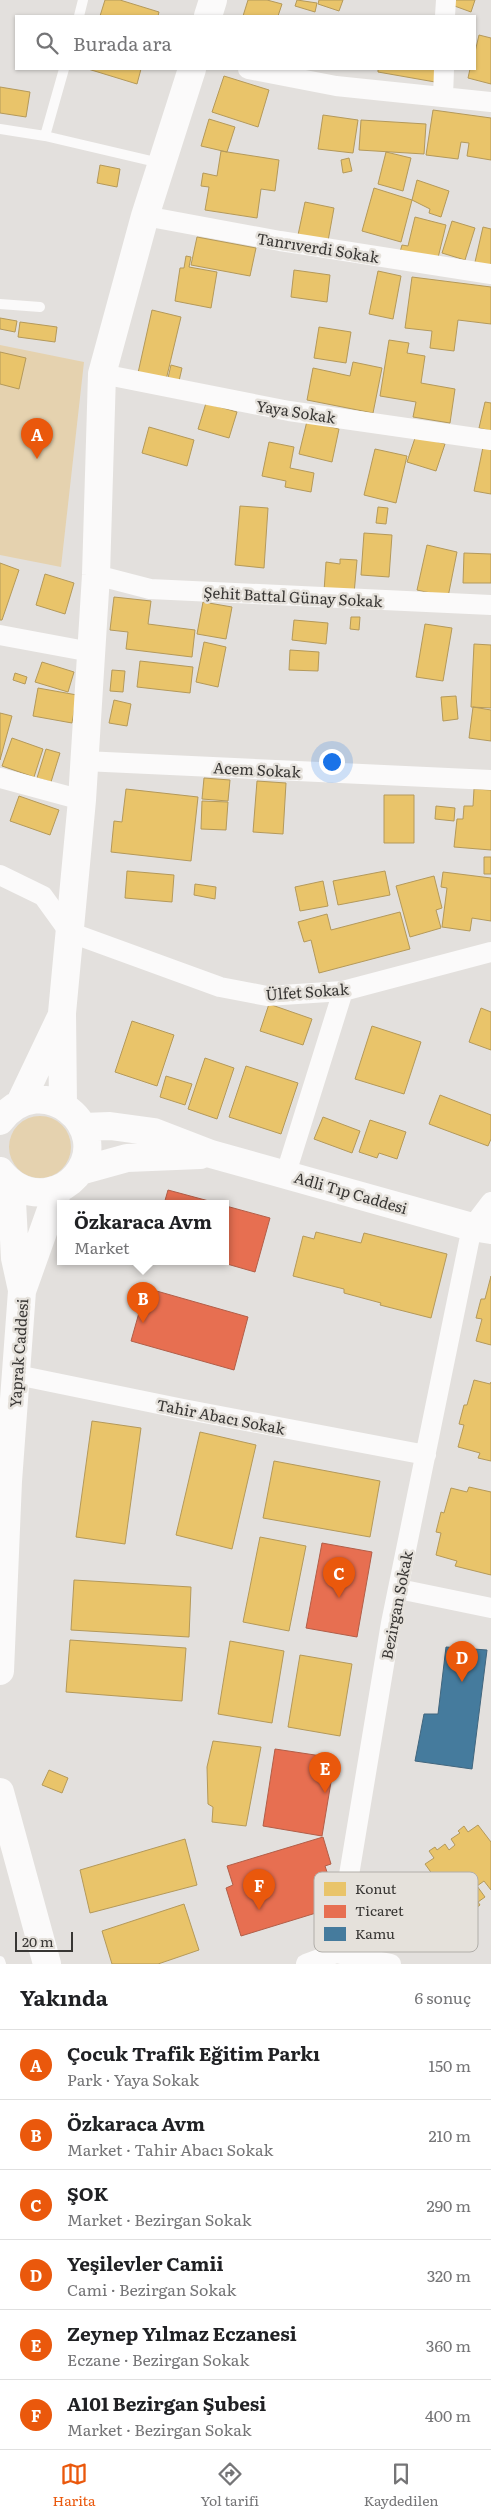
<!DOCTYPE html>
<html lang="tr">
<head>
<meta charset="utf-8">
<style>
  :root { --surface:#fff; --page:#f2f2f2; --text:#202124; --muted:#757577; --line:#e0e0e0; --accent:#ea580c }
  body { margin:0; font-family:Literata,serif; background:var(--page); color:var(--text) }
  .scale { position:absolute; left:15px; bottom:12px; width:58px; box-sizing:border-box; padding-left:5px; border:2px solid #383634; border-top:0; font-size:14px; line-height:18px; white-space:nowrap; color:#383634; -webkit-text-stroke:4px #e5e1db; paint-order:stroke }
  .you { position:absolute; left:331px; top:761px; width:18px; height:18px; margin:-12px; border:4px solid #fff; border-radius:50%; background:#1a73e8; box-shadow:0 0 0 8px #1a73e833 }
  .badge { display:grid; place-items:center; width:32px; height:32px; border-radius:50%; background:var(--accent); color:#fff; font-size:16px; font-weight:700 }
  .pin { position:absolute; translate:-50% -41px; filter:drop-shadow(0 1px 2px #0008) }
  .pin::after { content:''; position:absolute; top:26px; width:18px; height:15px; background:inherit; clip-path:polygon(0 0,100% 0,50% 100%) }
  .popup { position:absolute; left:57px; top:1200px; width:172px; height:65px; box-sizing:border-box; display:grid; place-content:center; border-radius:0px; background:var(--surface); filter:drop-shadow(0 1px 4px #0005); font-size:16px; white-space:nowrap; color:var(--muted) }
  .popup b { font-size:19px; color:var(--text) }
  .popup::after { content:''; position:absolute; left:50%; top:100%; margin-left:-10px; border:10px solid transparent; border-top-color:var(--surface) }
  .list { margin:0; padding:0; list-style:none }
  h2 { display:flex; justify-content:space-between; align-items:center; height:65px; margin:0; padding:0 20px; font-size:21px }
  h2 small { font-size:16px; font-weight:400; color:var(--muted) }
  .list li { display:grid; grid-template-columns:32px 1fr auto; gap:15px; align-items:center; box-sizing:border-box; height:70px; padding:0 20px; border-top:1px solid var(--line) }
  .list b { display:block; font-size:19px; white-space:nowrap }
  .list p { margin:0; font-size:16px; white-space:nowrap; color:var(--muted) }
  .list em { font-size:16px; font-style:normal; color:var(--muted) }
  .icon { flex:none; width:28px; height:28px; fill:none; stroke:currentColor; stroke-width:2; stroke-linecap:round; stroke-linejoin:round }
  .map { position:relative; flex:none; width:491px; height:1964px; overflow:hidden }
  .search { position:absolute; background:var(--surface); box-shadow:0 1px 4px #0004; left:15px; right:15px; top:15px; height:55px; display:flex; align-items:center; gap:12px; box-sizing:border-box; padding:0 18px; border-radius:0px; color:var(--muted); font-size:19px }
  .sheet { height:485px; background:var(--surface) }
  nav { display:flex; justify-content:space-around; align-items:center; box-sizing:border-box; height:70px; border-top:1px solid var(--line); background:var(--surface); font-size:14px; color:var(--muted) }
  nav a { display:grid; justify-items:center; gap:2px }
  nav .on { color:var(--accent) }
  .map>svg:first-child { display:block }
  .green { fill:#e5d2af }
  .homes { fill:#e9c46a; stroke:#b4995a }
  .shops { fill:#e76f51; stroke:#b25e48 }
  .public { fill:#457b9d; stroke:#41667e }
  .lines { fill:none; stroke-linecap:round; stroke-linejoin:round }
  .lane { stroke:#fbfafa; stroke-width:10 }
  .street { stroke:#fbfafa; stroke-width:20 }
  .secondary { stroke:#fbfafa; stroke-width:28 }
  .labels { text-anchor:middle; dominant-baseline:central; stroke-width:5; stroke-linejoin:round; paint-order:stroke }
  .street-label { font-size:15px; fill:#383634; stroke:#e5e1db }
  .key { fill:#e5e1db; stroke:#b1aea9; stroke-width:1 }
  .key-label { font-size:14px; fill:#383634 }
</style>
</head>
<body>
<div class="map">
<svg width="491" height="1964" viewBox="0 0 491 1964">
  <rect width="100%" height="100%" fill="#e3e0dd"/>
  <path class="green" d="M0 345 84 362 61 567 0 555Z
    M9 1147a31 31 0 1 1 62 0a31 31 0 1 1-62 0Z"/>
  <path class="homes" d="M105 0H120L159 12 158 16H100Z
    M248 0H267L282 4 278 16H243Z
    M297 0 317 3 315 12 295 6Z
    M319 0H343L339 11 318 4Z
    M450 0H475L471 12 449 4Z
    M479 35 491 38V84L468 78 470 69H475V52Z
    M88 69H141L137 84Z
    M378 69H437L435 82 378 72Z
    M224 76 269 90 258 127 212 112Z
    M0 87 30 92 26 117 0 113Z
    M433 110 491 118V160L467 156 469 143 461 142 458 159 426 155Z
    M323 115 358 120 353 153 318 149Z
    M209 119 235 127 227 152 201 146Z
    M361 120 426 124 424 154 359 150Z
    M221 151 279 160 275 191 261 189 257 218 205 210 209 187 201 186 203 173 217 176Z
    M386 152 411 158 403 191 378 184Z
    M349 158 352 171 343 173 341 160Z
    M100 165 120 169 117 187 97 183Z
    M417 180 449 191 441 217 429 213 430 209 412 200Z
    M374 188 412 200 401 242 362 231Z
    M305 202 334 208 328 241 298 235Z
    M415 217 446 225 437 262 400 252 402 245 408 246Z
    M452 221 475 228 465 260 442 253Z
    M483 227 491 229V266L475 262Z
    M197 237 256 248 250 276 191 265Z
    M186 256 191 257 189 267 217 272 211 308 175 301 180 268H184Z
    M294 270 330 275 327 302 291 297Z
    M378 271 401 276 393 319 369 314Z
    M412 277 491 287V324L458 320 454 351 430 348 432 331 405 328Z
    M152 310 181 317 166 380 138 373Z
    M0 318 17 321 15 332 0 329Z
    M20 322 57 327 55 342 18 337Z
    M319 327 351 332 346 363 314 358Z
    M389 340 409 343 407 353 425 356 421 383 455 389 450 423 413 417 416 402 380 396Z
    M0 352 26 358 19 389 0 384Z
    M353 362 382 368 373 413 307 400 313 368 350 376Z
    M171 365 182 368 179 381 168 378Z
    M485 402 491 403V431L479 428Z
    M206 403 237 412 229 438 198 429Z
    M307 421 339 429 332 462 299 454Z
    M149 427 194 440 187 466 142 453Z
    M416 435 445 444 436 471 407 462Z
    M269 442 294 447 290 468 314 473 311 492 285 487 286 481 262 476Z
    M483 447 491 449V494L474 491Z
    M375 449 407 456 396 503 364 495Z
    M240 506 268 508 264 568 235 565Z
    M378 507 388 508 386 524 376 523Z
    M364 533 392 535 389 577 361 575Z
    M427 545 457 552 448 597 417 590Z
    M464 553 491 554V583H463Z
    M340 559 357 560 354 594 324 591 326 562 340 564Z
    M0 563 19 570 2 620H0Z
    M45 574 74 583 65 614 36 605Z
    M114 597 151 601 148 624 195 630 192 657 126 649 128 632 110 630Z
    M203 602 232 607 226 639 197 634Z
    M351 617H360L359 630 350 629Z
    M294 620 328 623 326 644 292 640Z
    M425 624 452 628 443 681 416 677Z
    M204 642 226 647 218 687 196 682Z
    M474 644 491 645V708L471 707Z
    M290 650 319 652 318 671 289 670Z
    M140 661 193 667 190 693 137 687Z
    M42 662 74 672 68 692 35 682Z
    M112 670 125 671 123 692 110 691Z
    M15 673 27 677 25 684 13 680Z
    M38 688 77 695 72 723 33 716Z
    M456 696 458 719 443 721 441 697Z
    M114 700 131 704 127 726 109 723Z
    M473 707 491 710V741L469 738Z
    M0 713 12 716 0 760Z
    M12 738 43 749 34 777 2 766Z
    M46 749 60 753 51 782 37 778Z
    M204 778 230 780 228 801 202 799Z
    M257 781 286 783 283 834 253 832Z
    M126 789 198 797 191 861 111 852 114 821 122 822Z
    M474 789 491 790V850L454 847 457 819H463L464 806H473Z
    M384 795H414V843H384Z
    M19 796 59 810 50 835 10 821Z
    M202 801 228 802 226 830 201 829Z
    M436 806 455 808 454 821 435 819Z
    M484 857H491V874H484Z
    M127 871 174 875 172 902 125 898Z
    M385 871 390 895 338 905 333 881Z
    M443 872 491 878V921L472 918 470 931 442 927 447 888 441 887Z
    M434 876 442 908 436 910 441 928 410 937 396 886Z
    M323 881 328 906 300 911 295 887Z
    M195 884 216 887 215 899 194 895Z
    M400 912 410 949 319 973 311 940 304 942 298 922 327 914 331 930Z
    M269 1004 312 1019 303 1045 260 1031Z
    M481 1008 491 1012V1050L469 1042Z
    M132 1021 174 1035 157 1086 115 1072Z
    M372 1026 421 1042 404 1094 355 1079Z
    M205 1058 234 1068 217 1119 188 1109Z
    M246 1066 298 1083 281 1134 229 1117Z
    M166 1076 192 1084 185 1105 160 1097Z
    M440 1095 491 1115V1139L488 1146 429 1124Z
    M323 1117 360 1131 352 1153 314 1139Z
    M370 1120 406 1132 397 1159 379 1153 377 1158 359 1152Z
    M316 1232 361 1243 364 1233 447 1254 431 1318 380 1305 381 1303 344 1293V1289L293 1276 303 1236 314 1239Z
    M491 1276V1345L476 1341 482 1319 476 1318 481 1299H485Z
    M474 1380 490 1384 491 1382V1461L478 1458 480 1453 458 1447 464 1425 459 1424 464 1405H467Z
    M92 1421 141 1428 125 1544 76 1537Z
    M200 1432 256 1445 232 1549 176 1535Z
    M274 1461 380 1481 370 1537 263 1518Z
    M469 1487 491 1492V1575L455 1566 457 1561 436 1555 441 1533 436 1532 441 1512 444 1513 451 1488 467 1492Z
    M260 1537 306 1546 289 1631 243 1622Z
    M74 1580 191 1587 189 1637 71 1630Z
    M70 1640 186 1648 182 1701 66 1692Z
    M230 1641 284 1651 272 1723 218 1714Z
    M300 1655 352 1664 340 1736 288 1727Z
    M213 1741 261 1747 246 1826 212 1822 213 1807 208 1804 207 1767Z
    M49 1770 68 1778 62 1793 42 1785Z
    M478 1825 491 1842V1890L484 1881 477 1886 485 1897 478 1902 480 1905 472 1911 468 1905 459 1911 425 1864 434 1858 429 1851 435 1847 437 1850 445 1844 449 1850 455 1845 451 1839 460 1833 458 1831 464 1826 468 1832Z
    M185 1839 197 1885 90 1913 80 1870Z
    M184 1904 199 1950 158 1964H112L102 1931Z"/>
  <path class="shops" d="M168 1190 220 1204H164Z
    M226 1206 270 1218 255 1272 220 1262H226Z
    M146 1288 248 1317 234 1370 131 1341Z
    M322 1543 372 1552 357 1637 306 1628Z
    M275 1749 335 1758 322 1836 263 1826Z
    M323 1837 331 1864 325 1866 333 1890 324 1892 329 1909 241 1936 226 1888 233 1885 227 1866Z"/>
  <path class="public" d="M446 1647 487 1650 472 1769 415 1761 424 1714H438Z"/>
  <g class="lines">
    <path class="lane" d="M79 16 83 0
      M0 129 45 136 160 163
      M45 136 64 69
      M0 304 40 307
      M0 1961 1 1964"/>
    <path class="street" d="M445 16 446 0
      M248 69 336 86 491 102
      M443 97 444 69
      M145 216 280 241 491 274
      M102 374 289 411 491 440
      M96 575 150 589 491 605
      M0 635 91 652
      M84 761 491 780
      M0 778 82 800
      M0 875 43 896 69 932 220 987 267 996 343 991 491 952
      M286 1173 343 991
      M17 1375 183 1409 426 1455
      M399 1589 491 1608
      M336 1953 391 1964
      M306 1964 336 1953 391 1623 472 1227 491 1202"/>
    <path class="secondary" d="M208 16 213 0
      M20 1103 60 1019
      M63 1105 62 1013 82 800 96 575 102 374 145 216 192 69
      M0 1121C41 1066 116 1128 76 1176 69 1184 61 1189 50 1191 29 1196 13 1187 0 1171
      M83 1127 110 1126 154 1132 211 1154 472 1227 491 1230
      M80 1171 127 1158 200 1155
      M11 1183 15 1258 22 1290
      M0 1671 8 1481 22 1291 58 1190
      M0 1792 47 1964"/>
  </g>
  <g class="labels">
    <g class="street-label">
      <text transform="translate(318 247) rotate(9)">Tanrıverdi Sokak</text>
      <text transform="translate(296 411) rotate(9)">Yaya Sokak</text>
      <text transform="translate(293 596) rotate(3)">Şehit Battal Günay Sokak</text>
      <text transform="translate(257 769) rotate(3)">Acem Sokak</text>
      <text transform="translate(307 991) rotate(-4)">Ülfet Sokak</text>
      <text transform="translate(351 1192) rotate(16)">Adli Tıp Caddesi</text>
      <text transform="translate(18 1353) rotate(-86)">Yaprak Caddesi</text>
      <text transform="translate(221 1416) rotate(11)">Tahir Abacı Sokak</text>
      <text transform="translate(396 1605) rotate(-79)">Bezirgan Sokak</text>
    </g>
  </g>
  <rect x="314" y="1872" width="164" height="80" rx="8" class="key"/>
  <rect x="324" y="1882" width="22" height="14" fill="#e9c46a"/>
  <rect x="324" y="1905" width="22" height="13" fill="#e76f51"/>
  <rect x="324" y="1927" width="22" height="14" fill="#457b9d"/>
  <g class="key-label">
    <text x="355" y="1894">Konut</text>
    <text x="355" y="1916">Ticaret</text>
    <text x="355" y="1939">Kamu</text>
  </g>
</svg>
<div class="scale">20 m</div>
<div class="you"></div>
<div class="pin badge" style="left:37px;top:459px">A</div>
<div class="pin badge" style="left:143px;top:1323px">B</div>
<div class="popup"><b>Özkaraca Avm</b>Market</div>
<div class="pin badge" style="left:339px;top:1598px">C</div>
<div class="pin badge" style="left:462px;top:1682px">D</div>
<div class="pin badge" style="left:325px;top:1793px">E</div>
<div class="pin badge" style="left:259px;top:1910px">F</div>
<div class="search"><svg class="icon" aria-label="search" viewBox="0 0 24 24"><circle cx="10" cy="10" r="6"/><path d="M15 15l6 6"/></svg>Burada ara</div>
</div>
<section class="sheet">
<h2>Yakında<small>6 sonuç</small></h2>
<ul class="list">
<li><span class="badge">A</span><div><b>Çocuk Trafik Eğitim Parkı</b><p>Park · Yaya Sokak</p></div><em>150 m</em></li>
<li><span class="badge">B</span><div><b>Özkaraca Avm</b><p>Market · Tahir Abacı Sokak</p></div><em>210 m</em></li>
<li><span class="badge">C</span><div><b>ŞOK</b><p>Market · Bezirgan Sokak</p></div><em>290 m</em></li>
<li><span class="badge">D</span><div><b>Yeşilevler Camii</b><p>Cami · Bezirgan Sokak</p></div><em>320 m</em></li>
<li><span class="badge">E</span><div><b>Zeynep Yılmaz Eczanesi</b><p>Eczane · Bezirgan Sokak</p></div><em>360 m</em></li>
<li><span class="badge">F</span><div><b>A101 Bezirgan Şubesi</b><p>Market · Bezirgan Sokak</p></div><em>400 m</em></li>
</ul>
</section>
<nav>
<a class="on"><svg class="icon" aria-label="map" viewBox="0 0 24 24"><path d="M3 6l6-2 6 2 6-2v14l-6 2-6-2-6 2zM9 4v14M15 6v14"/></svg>Harita</a>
<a><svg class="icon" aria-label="directions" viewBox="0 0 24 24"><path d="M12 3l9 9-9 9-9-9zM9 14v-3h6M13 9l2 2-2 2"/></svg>Yol tarifi</a>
<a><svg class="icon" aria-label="saved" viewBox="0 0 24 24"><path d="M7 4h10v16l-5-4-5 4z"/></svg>Kaydedilen</a>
</nav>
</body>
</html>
